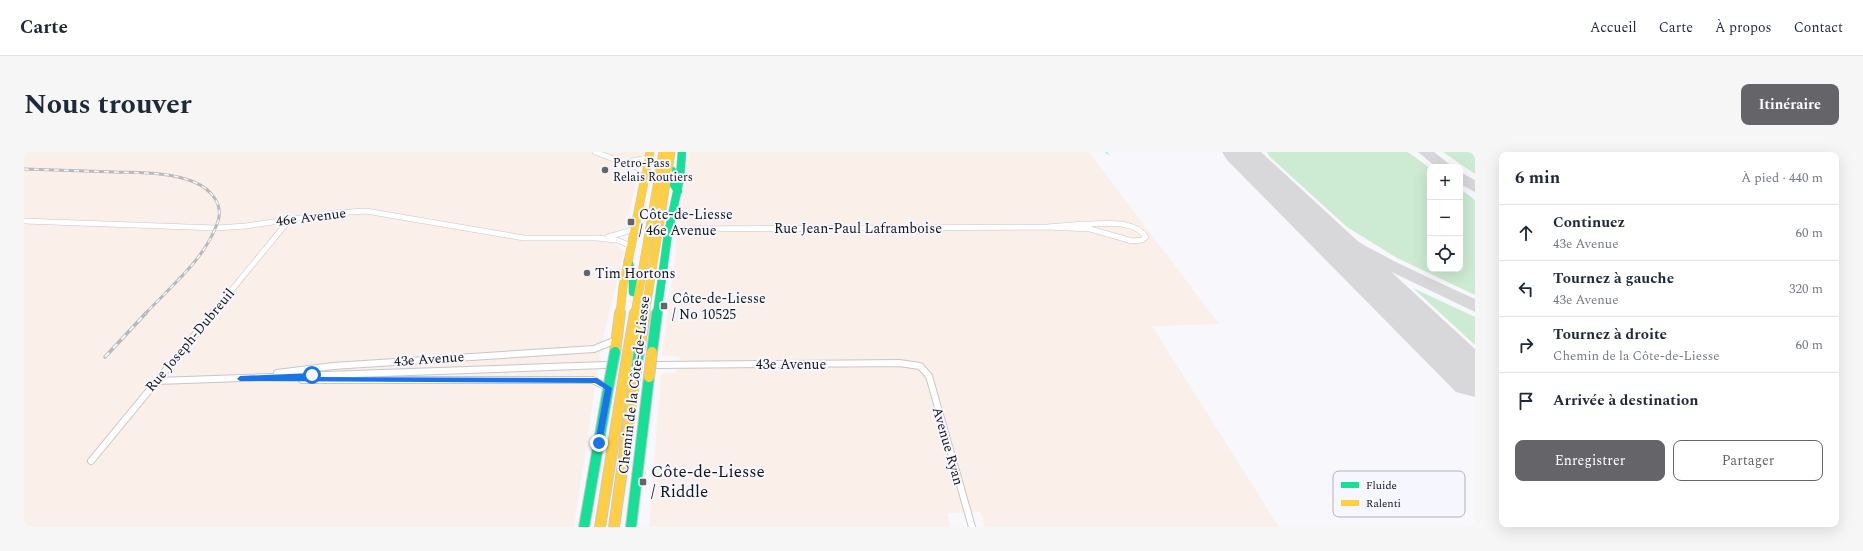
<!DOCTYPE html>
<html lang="fr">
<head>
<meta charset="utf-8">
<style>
  :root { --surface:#fff; --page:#f6f6f7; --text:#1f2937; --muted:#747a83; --line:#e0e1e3; --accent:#656569 }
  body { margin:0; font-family:Spectral,serif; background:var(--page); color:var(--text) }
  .controls { position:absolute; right:12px; top:12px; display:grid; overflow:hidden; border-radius:8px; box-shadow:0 4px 16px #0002 }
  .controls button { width:36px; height:36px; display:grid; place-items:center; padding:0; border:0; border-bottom:1px solid var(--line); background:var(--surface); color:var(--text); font:20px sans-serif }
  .stop { position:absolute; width:12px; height:12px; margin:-9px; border:3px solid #1a73e8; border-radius:50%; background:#fff }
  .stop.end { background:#1a73e8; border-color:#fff; box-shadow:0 1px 4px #0008 }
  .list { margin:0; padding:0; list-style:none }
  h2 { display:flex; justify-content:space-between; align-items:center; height:52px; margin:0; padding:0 16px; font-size:17px }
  h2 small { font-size:13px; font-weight:400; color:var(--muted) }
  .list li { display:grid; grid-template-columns:26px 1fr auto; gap:12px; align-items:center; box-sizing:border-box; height:56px; padding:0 16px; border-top:1px solid var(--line) }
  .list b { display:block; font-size:15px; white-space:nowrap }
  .list p { margin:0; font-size:13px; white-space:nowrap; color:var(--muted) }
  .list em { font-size:13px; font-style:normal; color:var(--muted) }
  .actions { display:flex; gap:8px; padding:12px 16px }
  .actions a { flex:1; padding:9px 0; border:1px solid var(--accent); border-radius:8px; text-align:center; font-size:14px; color:var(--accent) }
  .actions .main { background:var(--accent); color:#fff }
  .icon { flex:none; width:22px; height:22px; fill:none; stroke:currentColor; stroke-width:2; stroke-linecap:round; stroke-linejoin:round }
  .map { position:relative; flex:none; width:1451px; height:375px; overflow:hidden; border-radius:8px }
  header { display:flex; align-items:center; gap:24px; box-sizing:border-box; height:56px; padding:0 20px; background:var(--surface); border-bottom:1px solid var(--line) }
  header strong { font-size:19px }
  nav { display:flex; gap:22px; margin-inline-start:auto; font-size:14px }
  .intro { display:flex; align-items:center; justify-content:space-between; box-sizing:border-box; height:96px; padding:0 24px }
  h1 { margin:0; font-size:28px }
  .button { padding:10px 18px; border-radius:8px; background:var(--accent); color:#fff; font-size:14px; font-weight:700 }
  main { display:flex; gap:24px; padding:0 24px }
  aside { flex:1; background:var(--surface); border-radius:8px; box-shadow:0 4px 16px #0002 }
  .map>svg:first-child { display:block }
  .industrial { fill:#fbefe9 }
  .green { fill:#ccebd2 }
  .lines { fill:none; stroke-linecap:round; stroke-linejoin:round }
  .stream { stroke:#a5ecfa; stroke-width:1.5 }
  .taxiway { fill:#d8d8db; fill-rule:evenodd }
  .runway { fill:#d8d8db; fill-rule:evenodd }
  .street-far1-casing { stroke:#c7c7ca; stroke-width:6 }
  .street-casing { stroke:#c7c7ca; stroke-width:8 }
  .fast-far1-casing { stroke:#c7c7ca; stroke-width:9 }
  .fast-casing { stroke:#c7c7ca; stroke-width:12 }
  .slow-far1-casing { stroke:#c7c7ca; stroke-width:9 }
  .slow-casing { stroke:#c7c7ca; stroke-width:12 }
  .street-far1 { stroke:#fefeff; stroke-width:5 }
  .street { stroke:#fefeff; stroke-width:6 }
  .fast-far1 { stroke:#16e098; stroke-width:8 }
  .fast { stroke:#16e098; stroke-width:10 }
  .slow-far1 { stroke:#ffcf43; stroke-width:8 }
  .slow { stroke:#ffcf43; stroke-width:10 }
  .rail-far1-casing { stroke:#b9b9ba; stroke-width:3 }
  .rail-casing { stroke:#b9b9ba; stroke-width:3.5 }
  .rail-far1 { stroke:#f5f6fe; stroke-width:1.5; stroke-dasharray:5; stroke-linecap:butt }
  .rail { stroke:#f5f6fe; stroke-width:2; stroke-dasharray:6; stroke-linecap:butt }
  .fast-bridge-casing { stroke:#c7c7ca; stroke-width:12; stroke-linecap:butt }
  .slow-bridge-casing { stroke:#c7c7ca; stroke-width:12; stroke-linecap:butt }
  .fast-bridge { stroke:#16e098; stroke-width:10 }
  .slow-bridge { stroke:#ffcf43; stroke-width:10 }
  .route { fill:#1a73e8 }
  .poi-dot { fill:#656569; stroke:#f5f6fe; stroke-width:1.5 }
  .labels { text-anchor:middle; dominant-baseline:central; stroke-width:4; stroke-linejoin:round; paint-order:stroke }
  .far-poi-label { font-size:12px; fill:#17171a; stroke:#f5f6fe; text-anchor:start }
  .poi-label { font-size:14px; fill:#17171a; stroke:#f5f6fe; text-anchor:start }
  .street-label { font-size:14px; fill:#17171a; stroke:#f5f6fe }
  .near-poi-label { font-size:17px; fill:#17171a; stroke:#f5f6fe; text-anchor:start }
  .key { fill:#f5f6fe; stroke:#b2b3ba; stroke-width:1 }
  .key-label { font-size:11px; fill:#17171a }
</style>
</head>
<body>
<header>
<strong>Carte</strong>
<nav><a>Accueil</a><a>Carte</a><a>À propos</a><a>Contact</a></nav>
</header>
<div class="intro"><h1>Nous trouver</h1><a class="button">Itinéraire</a></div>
<main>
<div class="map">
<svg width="1451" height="375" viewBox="0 0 1451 375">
  <rect width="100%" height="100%" fill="#f7f7fc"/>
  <path class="industrial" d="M0 0H619L618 4 609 8 607 17 614 23 602 74 589 81 590 91 600 99 578 190 550 375H0Z
    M665 0H1065L1195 172 1128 174 1255 375H961L956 360 923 361 926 375H625L637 222 652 220 656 205 638 203Z"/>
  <path class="green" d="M1243 0H1384L1406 16V117H1436V37L1451 48V143L1373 106 1323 75 1245 4Z
    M1419 0H1451V22Z
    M1389 136 1451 165V193Z"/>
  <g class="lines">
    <path class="stream" d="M1082 0 1084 2"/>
    <path class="taxiway" d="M1219 0H1233C1238 7 1243 16 1249 23 1300 81 1382 115 1451 147V160L1353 113 1289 74 1261 52 1238 29Z
      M1394 0H1410L1429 15H1412Z
      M1436 20 1451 28V40L1436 32Z"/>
    <path class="runway" d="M1198 0H1237L1451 197V245L1432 240 1203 8Z"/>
    <defs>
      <path id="street-far1" d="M571 0 622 19
        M602 10 624 6
        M0 69 192 76 222 74 311 61 342 59 500 86H572L593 88 607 94
        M1061 72C1080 72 1110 67 1122 85L1118 88 1108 89 1066 77 1023 75Z
        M645 77 1023 75
        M584 85 611 77
        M188 162 266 67"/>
      <path id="street" d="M634 213 875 211 896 214 905 224 948 375
        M253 221 309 214 570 197 592 188
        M278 228H569L584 236
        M133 229 581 213
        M67 309 189 161"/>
      <path id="fast-far1" d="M648 19 649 31 654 39
        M604 109 609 125V140
        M633 162 644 82 656 26 658 0"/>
      <path id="fast" d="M628 200 633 161
        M560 375 586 226
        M607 375 625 225"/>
      <path id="slow-far1" d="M596 162 599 135 626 0
        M611 162 639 0
        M621 162 647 0"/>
      <path id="slow" d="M591 200 596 161
        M604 200 611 161
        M615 200 621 161
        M576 375 600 225
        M590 375 611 225"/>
    </defs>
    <use href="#street-far1" class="street-far1-casing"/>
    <use href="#street" class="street-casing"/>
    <use href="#fast-far1" class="fast-far1-casing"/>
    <use href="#fast" class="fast-casing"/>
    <use href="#slow-far1" class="slow-far1-casing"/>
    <use href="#slow" class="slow-casing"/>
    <use href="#street-far1" class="street-far1"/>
    <use href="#street" class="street"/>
    <use href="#fast-far1" class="fast-far1"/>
    <use href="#fast" class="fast"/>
    <use href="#slow-far1" class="slow-far1"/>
    <use href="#slow" class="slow"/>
    <defs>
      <path id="rail-far1" d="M0 17C30 18 61 19 91 20 117 21 146 20 170 30 187 37 201 53 193 72 180 108 146 135 121 162"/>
      <path id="rail" d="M81 205 122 161"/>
    </defs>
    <use href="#rail-far1" class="rail-far1-casing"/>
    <use href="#rail" class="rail-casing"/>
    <use href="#rail-far1" class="rail-far1"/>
    <use href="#rail" class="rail"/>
    <defs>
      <path id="fast-bridge" d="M611 225 615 200
        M586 226 591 200"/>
      <path id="slow-bridge" d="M600 225 604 200
        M625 225 628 200"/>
    </defs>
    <use href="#fast-bridge" class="fast-bridge-casing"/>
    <use href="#slow-bridge" class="slow-bridge-casing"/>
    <use href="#fast-bridge" class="fast-bridge"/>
    <use href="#slow-bridge" class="slow-bridge"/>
  </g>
  <path class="route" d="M288 221 291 222V225L573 226 588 236 578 291 575 294 571 291 581 237 571 231 216 229 213 227 216 224Z"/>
  <g class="poi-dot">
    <circle cx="581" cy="18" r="4"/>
    <rect x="603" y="66" width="8" height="8" rx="2"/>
    <circle cx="563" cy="121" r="4"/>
    <rect x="636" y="150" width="8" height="8" rx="2"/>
    <rect x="615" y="326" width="8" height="8" rx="2"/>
  </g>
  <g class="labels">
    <g class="far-poi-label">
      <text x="589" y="11">Petro-Pass<tspan x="589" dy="14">Relais Routiers</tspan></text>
    </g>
    <g class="poi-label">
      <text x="615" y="62">Côte-de-Liesse<tspan x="615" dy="16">/ 46e Avenue</tspan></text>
      <text x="571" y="121">Tim Hortons</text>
      <text x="648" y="146">Côte-de-Liesse<tspan x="648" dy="16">/ No 10525</tspan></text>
    </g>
    <g class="street-label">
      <text transform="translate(287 65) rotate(-7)">46e Avenue</text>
      <text x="834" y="76">Rue Jean-Paul Laframboise</text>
      <text transform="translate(166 188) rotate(-50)">Rue Joseph-Dubreuil</text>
      <text transform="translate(405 207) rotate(-4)">43e Avenue</text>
      <text x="767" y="212">43e Avenue</text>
      <text transform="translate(610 233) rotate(-83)">Chemin de la Côte-de-Liesse</text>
      <text transform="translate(924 294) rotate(74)">Avenue Ryan</text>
    </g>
    <g class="near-poi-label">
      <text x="627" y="320">Côte-de-Liesse<tspan x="627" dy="20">/ Riddle</tspan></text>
    </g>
  </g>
  <rect x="1309" y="319" width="132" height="46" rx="6" class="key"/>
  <rect x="1317" y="330" width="18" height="6" fill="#16e098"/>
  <rect x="1317" y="348" width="18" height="6" fill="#ffcf43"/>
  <g class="key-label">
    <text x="1342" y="337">Fluide</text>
    <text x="1342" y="355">Ralenti</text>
  </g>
</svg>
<div class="controls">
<button>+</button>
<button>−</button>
<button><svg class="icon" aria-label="locate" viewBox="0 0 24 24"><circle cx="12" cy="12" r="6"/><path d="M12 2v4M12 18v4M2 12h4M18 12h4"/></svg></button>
</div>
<div class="stop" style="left:288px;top:223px"></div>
<div class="stop end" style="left:575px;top:291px"></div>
</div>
<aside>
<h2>6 min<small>À pied · 440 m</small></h2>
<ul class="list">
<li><svg class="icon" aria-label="ahead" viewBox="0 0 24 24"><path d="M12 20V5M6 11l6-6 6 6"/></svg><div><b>Continuez</b><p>43e Avenue</p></div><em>60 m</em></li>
<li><svg class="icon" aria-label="left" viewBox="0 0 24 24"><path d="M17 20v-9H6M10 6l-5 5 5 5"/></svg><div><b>Tournez à gauche</b><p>43e Avenue</p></div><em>320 m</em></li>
<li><svg class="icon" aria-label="right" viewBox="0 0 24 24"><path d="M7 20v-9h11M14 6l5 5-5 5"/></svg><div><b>Tournez à droite</b><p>Chemin de la Côte-de-Liesse</p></div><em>60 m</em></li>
<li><svg class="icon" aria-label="arrive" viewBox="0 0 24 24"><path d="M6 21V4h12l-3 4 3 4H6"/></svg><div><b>Arrivée à destination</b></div></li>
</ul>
<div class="actions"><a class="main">Enregistrer</a><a>Partager</a></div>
</aside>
</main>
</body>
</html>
